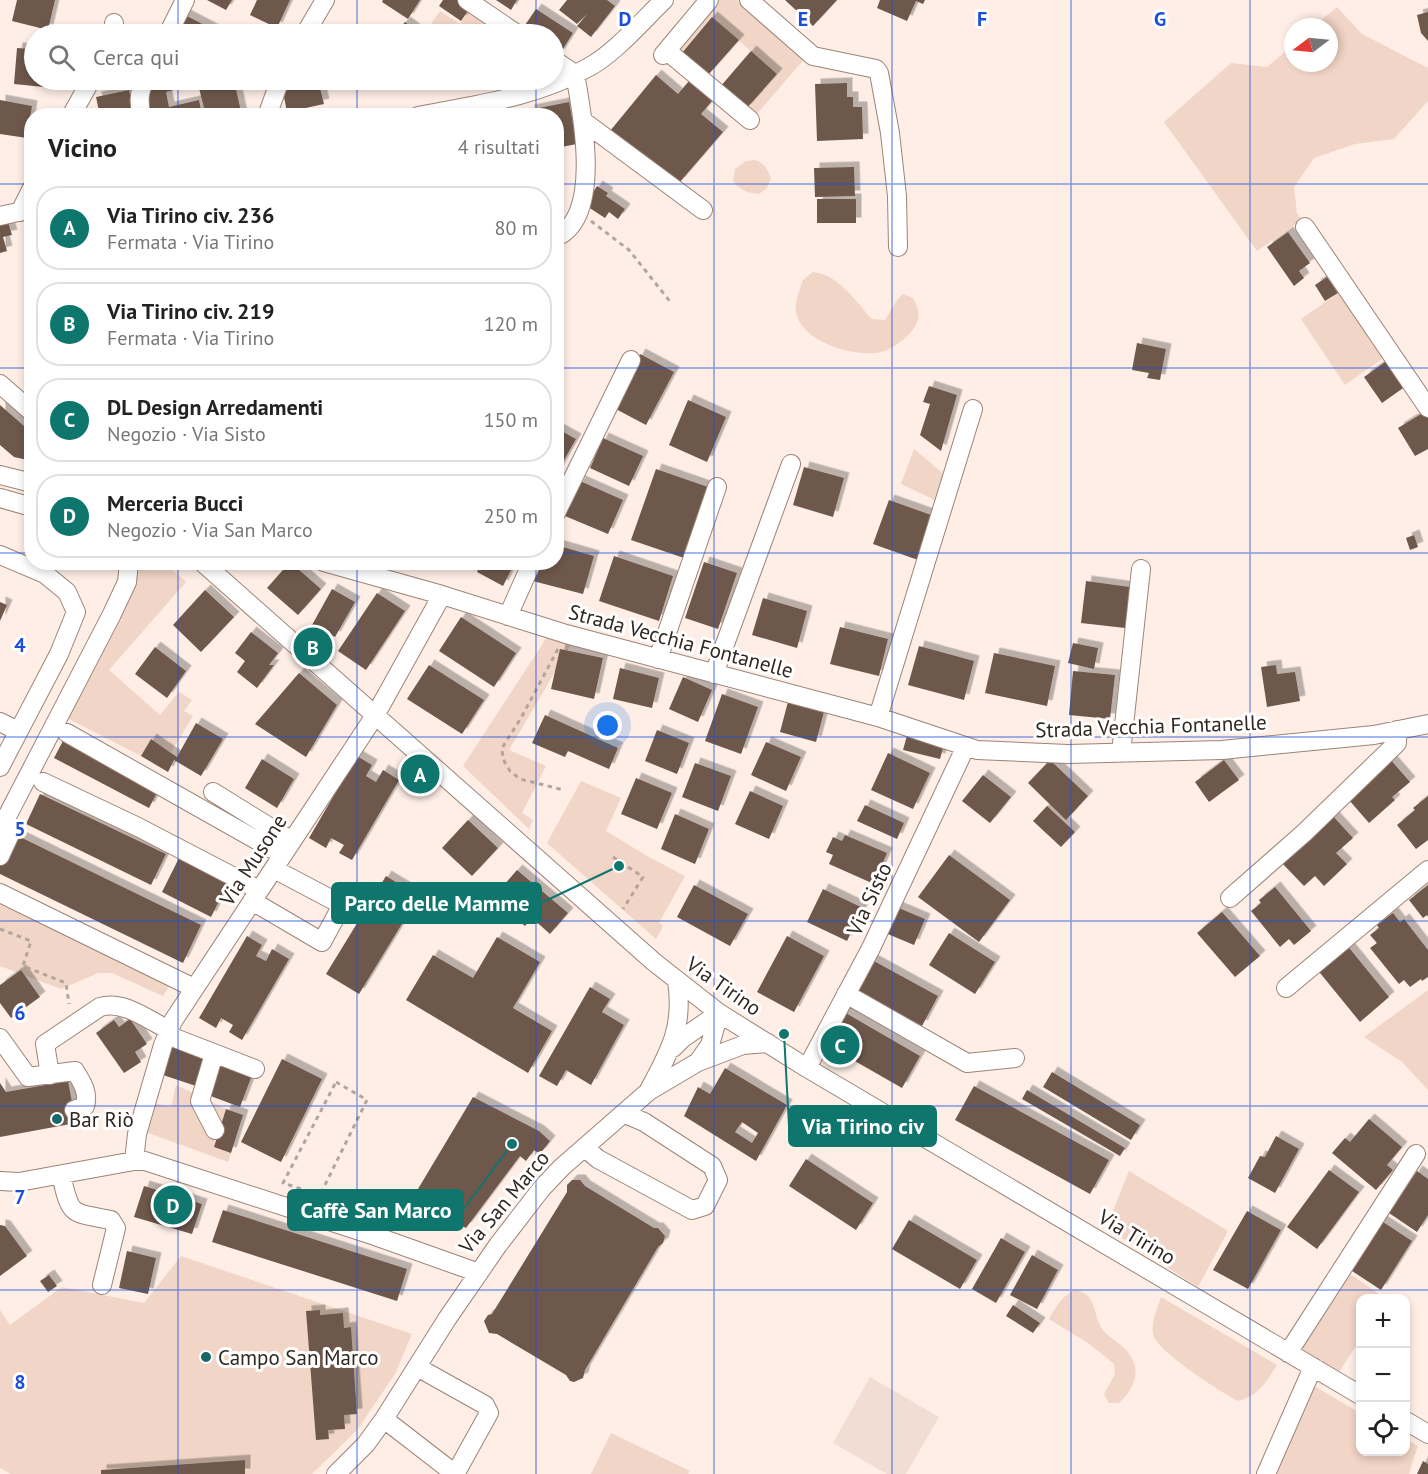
<!DOCTYPE html>
<html lang="it">
<head>
<meta charset="utf-8">
<style>
  :root { --surface:#fff; --page:#f6f6f6; --text:#222; --muted:#767676; --line:#e0e0e0; --accent:#0f766e }
  body { margin:0; font-family:"PT Sans",sans-serif; background:var(--page); color:var(--text) }
  .controls { position:absolute; right:18px; bottom:18px; display:grid; overflow:hidden; border-radius:12px; box-shadow:0 3px 9px #0003 }
  .controls button { width:54px; height:54px; display:grid; place-items:center; padding:0; border:0; border-bottom:2px solid var(--line); background:var(--surface); color:var(--text); font:30px sans-serif }
  .compass { position:absolute; left:1284px; top:18px; width:54px; height:54px; border-radius:50%; background:var(--surface); box-shadow:0 3px 9px #0003; rotate:254deg }
  .you { position:absolute; left:608px; top:726px; width:21px; height:21px; margin:-15px; border:4px solid #fff; border-radius:50%; background:#1a73e8; box-shadow:0 0 0 9px #1a73e833 }
  .badge { display:grid; place-items:center; width:39px; height:39px; border-radius:50%; background:var(--accent); color:#fff; font-size:20px; font-weight:700 }
  .pin { position:absolute; translate:-50% -50%; border:3px solid #fff; box-shadow:0 2px 6px #0006 }
  .list { margin:0; padding:0; list-style:none }
  h2 { display:flex; justify-content:space-between; align-items:center; height:78px; margin:0; padding:0 24px; font-size:26px }
  h2 small { font-size:20px; font-weight:400; color:var(--muted) }
  .list li { display:grid; grid-template-columns:39px 1fr auto; gap:18px; align-items:center; box-sizing:border-box; height:84px; margin:0 12px 12px; padding:0 12px; border:2px solid var(--line); border-radius:24px }
  .list b { display:block; font-size:22px; white-space:nowrap }
  .list p { margin:0; font-size:20px; white-space:nowrap; color:var(--muted) }
  .list em { font-size:20px; font-style:normal; color:var(--muted) }
  .icon { flex:none; width:33px; height:33px; fill:none; stroke:currentColor; stroke-width:2; stroke-linecap:round; stroke-linejoin:round }
  .map { position:relative; flex:none; width:1428px; height:1474px; overflow:hidden }
  .search { position:absolute; background:var(--surface); box-shadow:0 3px 9px #0003; left:24px; top:24px; width:540px; height:66px; display:flex; align-items:center; gap:15px; box-sizing:border-box; padding:0 21px; border-radius:33px; color:var(--muted); font-size:22px }
  .panel { position:absolute; background:var(--surface); box-shadow:0 3px 9px #0003; left:24px; top:108px; width:540px; height:462px; border-radius:24px }
  .map>svg:first-child { display:block }
  .built { fill:#f2ddd4 }
  .green { fill:#f1d5c6 }
  .building { fill:#6e584c; fill-rule:evenodd; filter:url(#shadow) }
  .lines { fill:none; stroke-linecap:round; stroke-linejoin:round }
  .minor-casing { stroke:#9c8477; stroke-width:20 }
  .path { stroke:#b3a59e; stroke-width:3; stroke-dasharray:4.5 4.5; stroke-linecap:butt }
  .minor { stroke:#fff; stroke-width:18 }
  .grid { fill:none; stroke:#1d4ed8; stroke-width:1.5; stroke-opacity:0.55 }
  .poi-dot { fill:#186669; stroke:#fff; stroke-width:2 }
  .labels { text-anchor:middle; dominant-baseline:central; stroke-width:6; stroke-linejoin:round; paint-order:stroke }
  .street-label { font-size:21px; fill:#312722; stroke:#fff }
  .poi-label { font-size:21px; fill:#312722; stroke:#fff; text-anchor:start }
  .grid-label { font-size:20px; text-anchor:middle; font-weight:bold; fill:#1d4ed8; stroke:#fff; stroke-width:6; stroke-linejoin:round; paint-order:stroke }
  .leader { fill:none; stroke:#0f766e; stroke-width:2 }
  .callout-dot { fill:#0f766e; stroke:#fff; stroke-width:2 }
  .callout { fill:#0f766e; stroke:#0f766e; stroke-width:2 }
  .callout-label { font-size:22px; text-anchor:middle; font-weight:bold; fill:#fff }
</style>
</head>
<body>
<div class="map">
<svg width="1428" height="1474" viewBox="0 0 1428 1474">
  <defs>
    <filter id="shadow"><feDropShadow dx="5.5" dy="-5.5" stdDeviation="0" flood-color="#0004"/></filter>
  </defs>
  <rect width="100%" height="100%" fill="#feeee6"/>
  <path class="built" d="M870 1377 939 1417 906 1474H887L833 1443Z"/>
  <path class="green" d="M716 0H737L806 57 755 116 746 109 777 74 712 17 682 53 676 47Z
    M1337 7 1362 34 1428 68V101L1394 139 1355 144 1314 158 1294 187 1297 213 1302 220 1257 251 1164 122 1231 63 1267 67 1293 45V63H1329V27H1313Z
    M470 9 491 23 484 34H424L440 11 460 24Z
    M754 160C764 162 767 169 771 178L767 188 759 194C748 193 741 191 733 181L735 169 746 161Z
    M813 272C838 274 856 302 872 319L885 320C891 311 895 301 903 294L913 298C916 304 920 312 918 319 915 333 894 349 881 352 855 358 801 342 796 312 794 302 800 289 803 280Z
    M1344 289 1388 355 1345 385 1301 319Z
    M914 449 945 475 939 502 901 484Z
    M131 563H165L186 582 109 670 160 715 179 692 192 700 184 711 193 716 171 752 151 739 141 756 67 718Z
    M547 637 572 643 509 750 546 766 522 813 533 820 529 829 463 766Z
    M581 781 621 798 606 831 647 856 685 876 659 923 663 926 656 939 547 843Z
    M0 905 171 983 163 996 112 973H98L61 989 0 966Z
    M1428 990V1090L1402 1062 1364 1037Z
    M176 1085 226 1109 214 1146 231 1153 228 1162 143 1131 151 1102 171 1107Z
    M1129 1171 1228 1231 1198 1287 1106 1228Z
    M181 1256 412 1334 395 1374 357 1430 312 1474H11L0 1468V1310L10 1325 62 1287 144 1303Z
    M1347 1272 1385 1298H1360V1340L1339 1372 1301 1349Z
    M1075 1290C1098 1295 1092 1312 1102 1329 1107 1336 1117 1341 1123 1347 1143 1366 1137 1386 1119 1403H1109L1104 1394 1115 1374 1114 1364 1088 1343 1049 1319C1056 1307 1061 1296 1075 1290Z
    M1161 1297 1277 1365C1267 1381 1258 1396 1238 1401 1221 1392 1156 1351 1153 1334 1151 1321 1157 1309 1161 1297Z
    M1314 1386 1360 1413V1452H1406V1439L1418 1446 1409 1474H1274Z
    M611 1433 690 1471 688 1474H591Z"/>
  <path class="building" d="M17 0H55L48 30 12 21Z
    M207 0H232L226 10Z
    M257 0H290L277 28 250 15Z
    M383 0H420L408 19 382 2Z
    M443 0H458L470 8 461 21 439 6Z
    M496 0H517L511 10Z
    M567 0H607L615 6 591 37 577 26 588 13 577 24 559 10Z
    M785 0H837L813 26Z
    M880 0H925L923 4 916 1 907 21 877 8Z
    M536 9 573 33 559 55 554 52V34H527L521 31Z
    M1428 12V41L1421 33 1417 15Z
    M183 14 214 30 211 34H173Z
    M712 17 739 40 708 75 682 53Z
    M405 22 417 31 422 34H395Z
    M491 23 508 34H484Z
    M17 48 34 49V80H45L44 87 14 84Z
    M751 51 777 74 746 109 720 87Z
    M656 75 678 94 689 81 712 101 701 114 723 132 679 183 610 131Z
    M164 80H172L174 90 166 92 169 107 199 100 202 116H151L144 84Z
    M197 80H227L230 90 236 89 242 116H206Z
    M314 80H318L324 104 287 112 282 87Z
    M847 83V97H853V107H862L863 139 817 141 815 84Z
    M129 90 134 116H100L96 97Z
    M0 100 32 106 27 138 0 134Z
    M569 102 577 144 556 148V116H530L529 110Z
    M854 167 855 196 815 197 814 168Z
    M597 186 608 193 606 196 625 209 618 219 609 212 605 218 585 205Z
    M817 199H856V223H817Z
    M32 217V249H31L24 219Z
    M8 222 12 235 3 237 7 251 0 253V224Z
    M1288 232 1310 263 1299 271 1304 278 1294 286 1267 247Z
    M1327 277 1338 293 1325 301 1315 285Z
    M1137 343 1166 349 1160 380 1147 378 1149 373 1132 370Z
    M640 354 674 372 646 425 612 407Z
    M1388 360 1406 386 1382 403 1364 377Z
    M929 386 957 395 941 451 920 435 930 404 923 402Z
    M688 400 726 417 707 462 669 445Z
    M0 405 32 433V461L14 457 0 445Z
    M1426 411 1428 415V449L1415 456 1398 428Z
    M556 428 576 439 556 474Z
    M603 438 643 456 629 486 590 468Z
    M804 467 844 478 833 517 793 505Z
    M656 469 708 487 684 558 631 540Z
    M580 481 623 500 608 534 565 516Z
    M889 500 934 516 918 560 873 544Z
    M1414 535 1418 547 1410 550 1406 538Z
    M556 545 594 556 583 594 529 580 538 562H556Z
    M614 556 673 576 659 621 599 601Z
    M290 562 321 589 298 615 267 588Z
    M482 562H515L503 586 477 572Z
    M704 562 737 573 718 629 685 618Z
    M1086 581 1130 587 1125 628 1081 623Z
    M332 589 355 602 335 637 312 625Z
    M205 590 234 617 201 652 173 625Z
    M377 593 405 611 366 670 338 651Z
    M763 598 807 611 797 648 752 635Z
    M0 602 7 605 0 621Z
    M461 617 516 653 494 687 439 651Z
    M840 627 888 639 879 676 830 664Z
    M251 632 278 653 269 665H274L257 688 237 672 245 661 235 653Z
    M1073 643 1098 648 1094 669 1068 663Z
    M919 646 974 661 964 700 908 685Z
    M155 647 186 671 167 698 135 674Z
    M560 649 603 658 594 699 551 689Z
    M994 653 1055 666 1047 706 985 693Z
    M429 665 484 700 462 734 407 699Z
    M1276 665 1277 674 1295 672 1300 701 1267 707 1261 667Z
    M620 668 659 678 652 708 613 699Z
    M1073 671 1115 675 1110 719 1069 715Z
    M299 673 337 705 306 757 255 724Z
    M683 677 712 690 698 722 669 709Z
    M722 694 758 707 741 754 705 741Z
    M789 698 825 708 816 742 780 732Z
    M545 715 618 748 609 769 568 751 565 757 532 743Z
    M196 723 223 739 201 776 174 760 168 772 141 756 151 739 177 757Z
    M657 730 689 743 677 774 645 761Z
    M908 732 945 741 940 759 903 750Z
    M65 737 160 787 149 808 54 758Z
    M766 742 801 757 786 791 751 775Z
    M888 753 930 773 913 809 871 790Z
    M357 756 372 765 366 776 376 782 383 770 399 780 352 860 339 853 344 845 331 838 326 848 309 838Z
    M262 759 294 779 277 808 245 788Z
    M1390 759 1410 782 1392 797 1395 800 1369 823 1349 800 1369 783 1366 780Z
    M1050 760 1088 796 1066 820 1028 783Z
    M1224 760 1239 780 1209 802 1195 782Z
    M695 763 731 776 718 811 682 797Z
    M983 775 1011 797 990 823 962 801Z
    M636 778 672 793 657 829 621 814Z
    M750 791 783 806 769 839 735 824Z
    M40 794 166 854 151 885 26 824Z
    M1428 796V840L1416 849 1397 825 1415 810 1413 808Z
    M865 805 904 823 897 839 857 821Z
    M1047 806 1075 832 1061 847 1033 821Z
    M675 814 709 829 695 864 661 849Z
    M1332 815 1353 838 1336 853 1347 864 1324 886 1315 876 1304 886 1281 862Z
    M468 820 498 848 472 876 442 848Z
    M14 834 201 925 183 963 0 874V864Z
    M845 835 887 853 874 884 829 864 833 855 826 852 833 837 842 841Z
    M949 855 1010 900 979 942 918 897Z
    M179 858 228 883 211 917 162 892Z
    M517 870 568 913 550 934 532 918 525 926 492 899Z
    M386 876 419 896 359 994 326 974Z
    M694 885 748 914 730 946 677 917Z
    M1428 885V917L1427 915 1423 918 1409 900Z
    M1275 887 1311 931 1294 945 1289 939 1280 947 1251 911 1261 903 1259 900Z
    M823 889 863 908 847 941 807 922Z
    M894 906 925 919 914 945 883 932Z
    M1222 912 1260 956 1235 977 1197 933Z
    M1393 913 1400 922 1404 919 1428 950V977L1422 981 1421 979 1410 987 1404 980 1399 984 1370 948 1377 943 1370 935 1379 928 1377 925Z
    M949 933 995 962 975 994 929 965Z
    M247 936 262 945 256 956 266 961 272 949 289 959 242 1040 229 1032 233 1025 221 1018 216 1028 199 1018Z
    M787 936 824 956 794 1012 757 992Z
    M497 937 540 962 513 1008 552 1031 528 1073 406 1000 433 955 473 978Z
    M1346 944 1389 997 1360 1022 1316 968Z
    M872 960 938 996 922 1026 856 990Z
    M21 970 40 997 11 1018 0 1003V985Z
    M590 987 610 999 602 1012 624 1025 591 1085 566 1070 557 1086 539 1076Z
    M844 1012 920 1056 902 1088 825 1044Z
    M130 1019 147 1044 135 1052 141 1062 124 1073 96 1033 114 1020 119 1027Z
    M173 1045 211 1057 202 1088 163 1075Z
    M223 1058 254 1070 240 1107 208 1095Z
    M282 1059 322 1079 281 1162 241 1142Z
    M725 1068 787 1105 756 1161 684 1116 698 1087 710 1094ZM742 1122 758 1133 752 1143 735 1132Z
    M1052 1072 1140 1125 1131 1140 1043 1087Z
    M68 1081 76 1123 0 1137V1083L6 1092Z
    M974 1086 1109 1160 1090 1194 955 1120Z
    M1027 1090 1125 1148 1120 1156 1022 1099Z
    M473 1097 539 1131 550 1141 540 1154 534 1150 526 1161 520 1156 466 1228 412 1199Z
    M226 1109 243 1115 231 1153 214 1147Z
    M1369 1119 1402 1147 1387 1165 1393 1170 1376 1190 1332 1153 1345 1138 1350 1142Z
    M1276 1136 1299 1149 1275 1193 1248 1178 1260 1156 1265 1157Z
    M806 1159 873 1203 856 1230 789 1186Z
    M1329 1170 1359 1192 1317 1249 1287 1227Z
    M1417 1171 1428 1179V1215L1417 1232 1389 1213Z
    M572 1180H580L585 1186 654 1228H658L665 1236 663 1243 658 1247 585 1370 583 1378 574 1382 570 1381 566 1375 497 1334 489 1333 484 1321 488 1315 492 1314 567 1192V1185Z
    M144 1186 202 1204 192 1234 134 1217Z
    M223 1210 407 1269 397 1301 212 1242Z
    M1247 1211 1281 1230 1248 1289 1213 1270Z
    M909 1220 977 1260 960 1289 892 1249Z
    M1380 1220 1412 1241 1381 1290 1349 1269Z
    M0 1225 5 1226 27 1256 0 1276Z
    M1001 1238 1025 1252 996 1303 972 1289Z
    M127 1251 156 1258 148 1294 119 1288Z
    M1032 1255 1058 1270 1037 1309 1010 1295Z
    M49 1275 57 1286 48 1292 40 1281Z
    M1013 1305 1040 1323 1033 1333 1006 1316Z
    M320 1310V1315L343 1313 344 1328 351 1327 357 1414 344 1415 345 1429 328 1430 329 1439 316 1440 306 1311Z
    M245 1460V1474H101V1470Z
    M1423 1461 1428 1464V1474H1417Z"/>
  <g class="lines">
    <defs>
      <path id="minor" d="M467 0 517 34
        M749 0 813 56 876 69 879 73 890 133 897 196 898 247
        M113 34 114 23
        M168 34 185 0
        M305 34 325 0
        M667 51 750 120
        M663 55 709 0
        M554 60 575 74C582 113 603 217 556 237
        M71 116 91 80
        M142 116C138 103 139 91 145 80
        M267 116 280 80
        M418 116C475 105 538 97 589 67 615 53 642 21 664 0
        M583 121 703 210
        M20 212 32 188
        M0 216 32 209
        M1305 227 1428 408
        M0 384 32 412
        M0 475 32 483
        M0 498 32 507
        M556 513 631 360
        M0 555 45 574 67 592 76 612 59 654 0 767
        M202 562 654 962 719 1013 807 1068 1360 1395
        M324 562 442 595 566 634 878 717 977 750 1068 754 1222 750 1374 735 1428 724
        M508 616 532 562
        M658 659 717 487
        M714 674 791 464
        M878 717 973 409
        M0 722 18 731
        M67 733 283 855
        M1121 753 1141 569
        M43 782 138 827 259 890
        M213 792 292 841
        M0 830 112 614 127 582 129 562
        M0 856 11 832
        M0 893 194 988
        M1230 898 1304 833 1397 743V730
        M252 901 322 942 342 905 274 869
        M1286 988 1428 870
        M846 994 967 1063 1015 1058
        M167 1035 255 1069
        M0 1038 28 1077 75 1071C82 1082 89 1093 85 1106L74 1110
        M673 1048 683 1038 719 1013
        M214 1054 200 1101 215 1130
        M698 1062 710 1045 719 1013
        M807 1068 871 948 966 746
        M50 1075 45 1044 100 1007C124 1000 148 1020 169 1030
        M649 1090C670 1051 684 1027 677 981
        M585 1148 598 1159 692 1210 705 1206 718 1180 712 1166 644 1122 625 1114
        M134 1161 137 1134 163 1045 173 1021 376 714 442 595
        M61 1175C71 1217 70 1212 111 1220L116 1228 102 1285
        M0 1181 19 1182 134 1161H145L375 1236 479 1273
        M1288 1353 1416 1154
        M384 1419 450 1470 458 1469 489 1413 485 1405 417 1367
        M1406 1421 1428 1434
        M336 1474 366 1444 384 1419 447 1319 498 1245 542 1188 562 1167 649 1091 698 1062 743 1045 768 1043
        M1266 1474 1313 1367"/>
    </defs>
    <use href="#minor" class="minor-casing"/>
    <path class="path" d="M591 221 629 250 672 304
      M558 649 521 718 502 748 503 759 510 771 520 779 564 790
      M613 857 643 877 623 909
      M0 929 31 941 23 966 66 983 69 1004
      M336 1082 367 1100 320 1195 283 1183Z"/>
    <use href="#minor" class="minor"/>
  </g>
  <path class="grid" d="M178 0V34M357 0V34M536 0V34M714 0V1474M892 0V1474M1071 0V1474M1250 0V1474M178 80V116M357 80V116M536 80V116M0 184H32M556 184H1428M0 368H32M556 368H1428M0 553H32M556 553H1428M178 562V1474M357 562V1474M536 562V1474M0 737H1428M0 921H1428M0 1106H1428M0 1290H1428"/>
  <g class="poi-dot">
    <circle cx="57" cy="1119" r="6"/>
    <circle cx="206" cy="1357" r="6"/>
  </g>
  <g class="labels">
    <g class="street-label">
      <text transform="translate(681 641) rotate(15)">Strada Vecchia Fontanelle</text>
      <text transform="translate(1151 726) rotate(-2)">Strada Vecchia Fontanelle</text>
      <text transform="translate(253 860) rotate(-57)">Via Musone</text>
      <text transform="translate(869 899) rotate(-65)">Via Sisto</text>
      <text transform="translate(724 986) rotate(35)">Via Tirino</text>
      <text transform="translate(504 1202) rotate(-50)">Via San Marco</text>
      <text transform="translate(1137 1237) rotate(31)">Via Tirino</text>
    </g>
    <g class="poi-label">
      <text x="69" y="1119">Bar Riò</text>
      <text x="218" y="1357">Campo San Marco</text>
    </g>
  </g>
  <g class="grid-label">
    <text x="625" y="26">D</text>
    <text x="803" y="26">E</text>
    <text x="982" y="26">F</text>
    <text x="1160" y="26">G</text>
    <text x="20" y="652">4</text>
    <text x="20" y="836">5</text>
    <text x="20" y="1020">6</text>
    <text x="20" y="1204">7</text>
    <text x="20" y="1389">8</text>
  </g>
  <path class="leader" d="M619 866L541 903M784 1034L789 1126M512 1144L463 1210"/>
  <g class="callout-dot">
    <circle cx="619" cy="866" r="6"/>
    <circle cx="784" cy="1034" r="6"/>
    <circle cx="512" cy="1144" r="6"/>
  </g>
  <g class="callout">
    <rect x="332" y="883" width="209" height="40" rx="6"/>
    <rect x="789" y="1106" width="147" height="40" rx="6"/>
    <rect x="288" y="1190" width="175" height="40" rx="6"/>
  </g>
  <g class="callout-label">
    <text x="437" y="911">Parco delle Mamme</text>
    <text x="863" y="1134">Via Tirino civ</text>
    <text x="376" y="1218">Caffè San Marco</text>
  </g>
</svg>
<div class="controls">
<button>+</button>
<button>−</button>
<button><svg class="icon" aria-label="locate" viewBox="0 0 24 24"><circle cx="12" cy="12" r="6"/><path d="M12 2v4M12 18v4M2 12h4M18 12h4"/></svg></button>
</div>
<svg class="compass" viewBox="-18 -18 36 36"><path d="M0-13l5 13h-10z" fill="#e53935"/><path d="M0 13l5-13h-10z" fill="#767676"/></svg>
<div class="you"></div>
<div class="pin badge" style="left:420px;top:774px">A</div>
<div class="pin badge" style="left:313px;top:647px">B</div>
<div class="pin badge" style="left:840px;top:1045px">C</div>
<div class="pin badge" style="left:173px;top:1205px">D</div>
<div class="search"><svg class="icon" aria-label="search" viewBox="0 0 24 24"><circle cx="10" cy="10" r="6"/><path d="M15 15l6 6"/></svg>Cerca qui</div>
<section class="panel">
<h2>Vicino<small>4 risultati</small></h2>
<ul class="list">
<li><span class="badge">A</span><div><b>Via Tirino civ. 236</b><p>Fermata · Via Tirino</p></div><em>80 m</em></li>
<li><span class="badge">B</span><div><b>Via Tirino civ. 219</b><p>Fermata · Via Tirino</p></div><em>120 m</em></li>
<li><span class="badge">C</span><div><b>DL Design Arredamenti</b><p>Negozio · Via Sisto</p></div><em>150 m</em></li>
<li><span class="badge">D</span><div><b>Merceria Bucci</b><p>Negozio · Via San Marco</p></div><em>250 m</em></li>
</ul>
</section>
</div>
</body>
</html>
